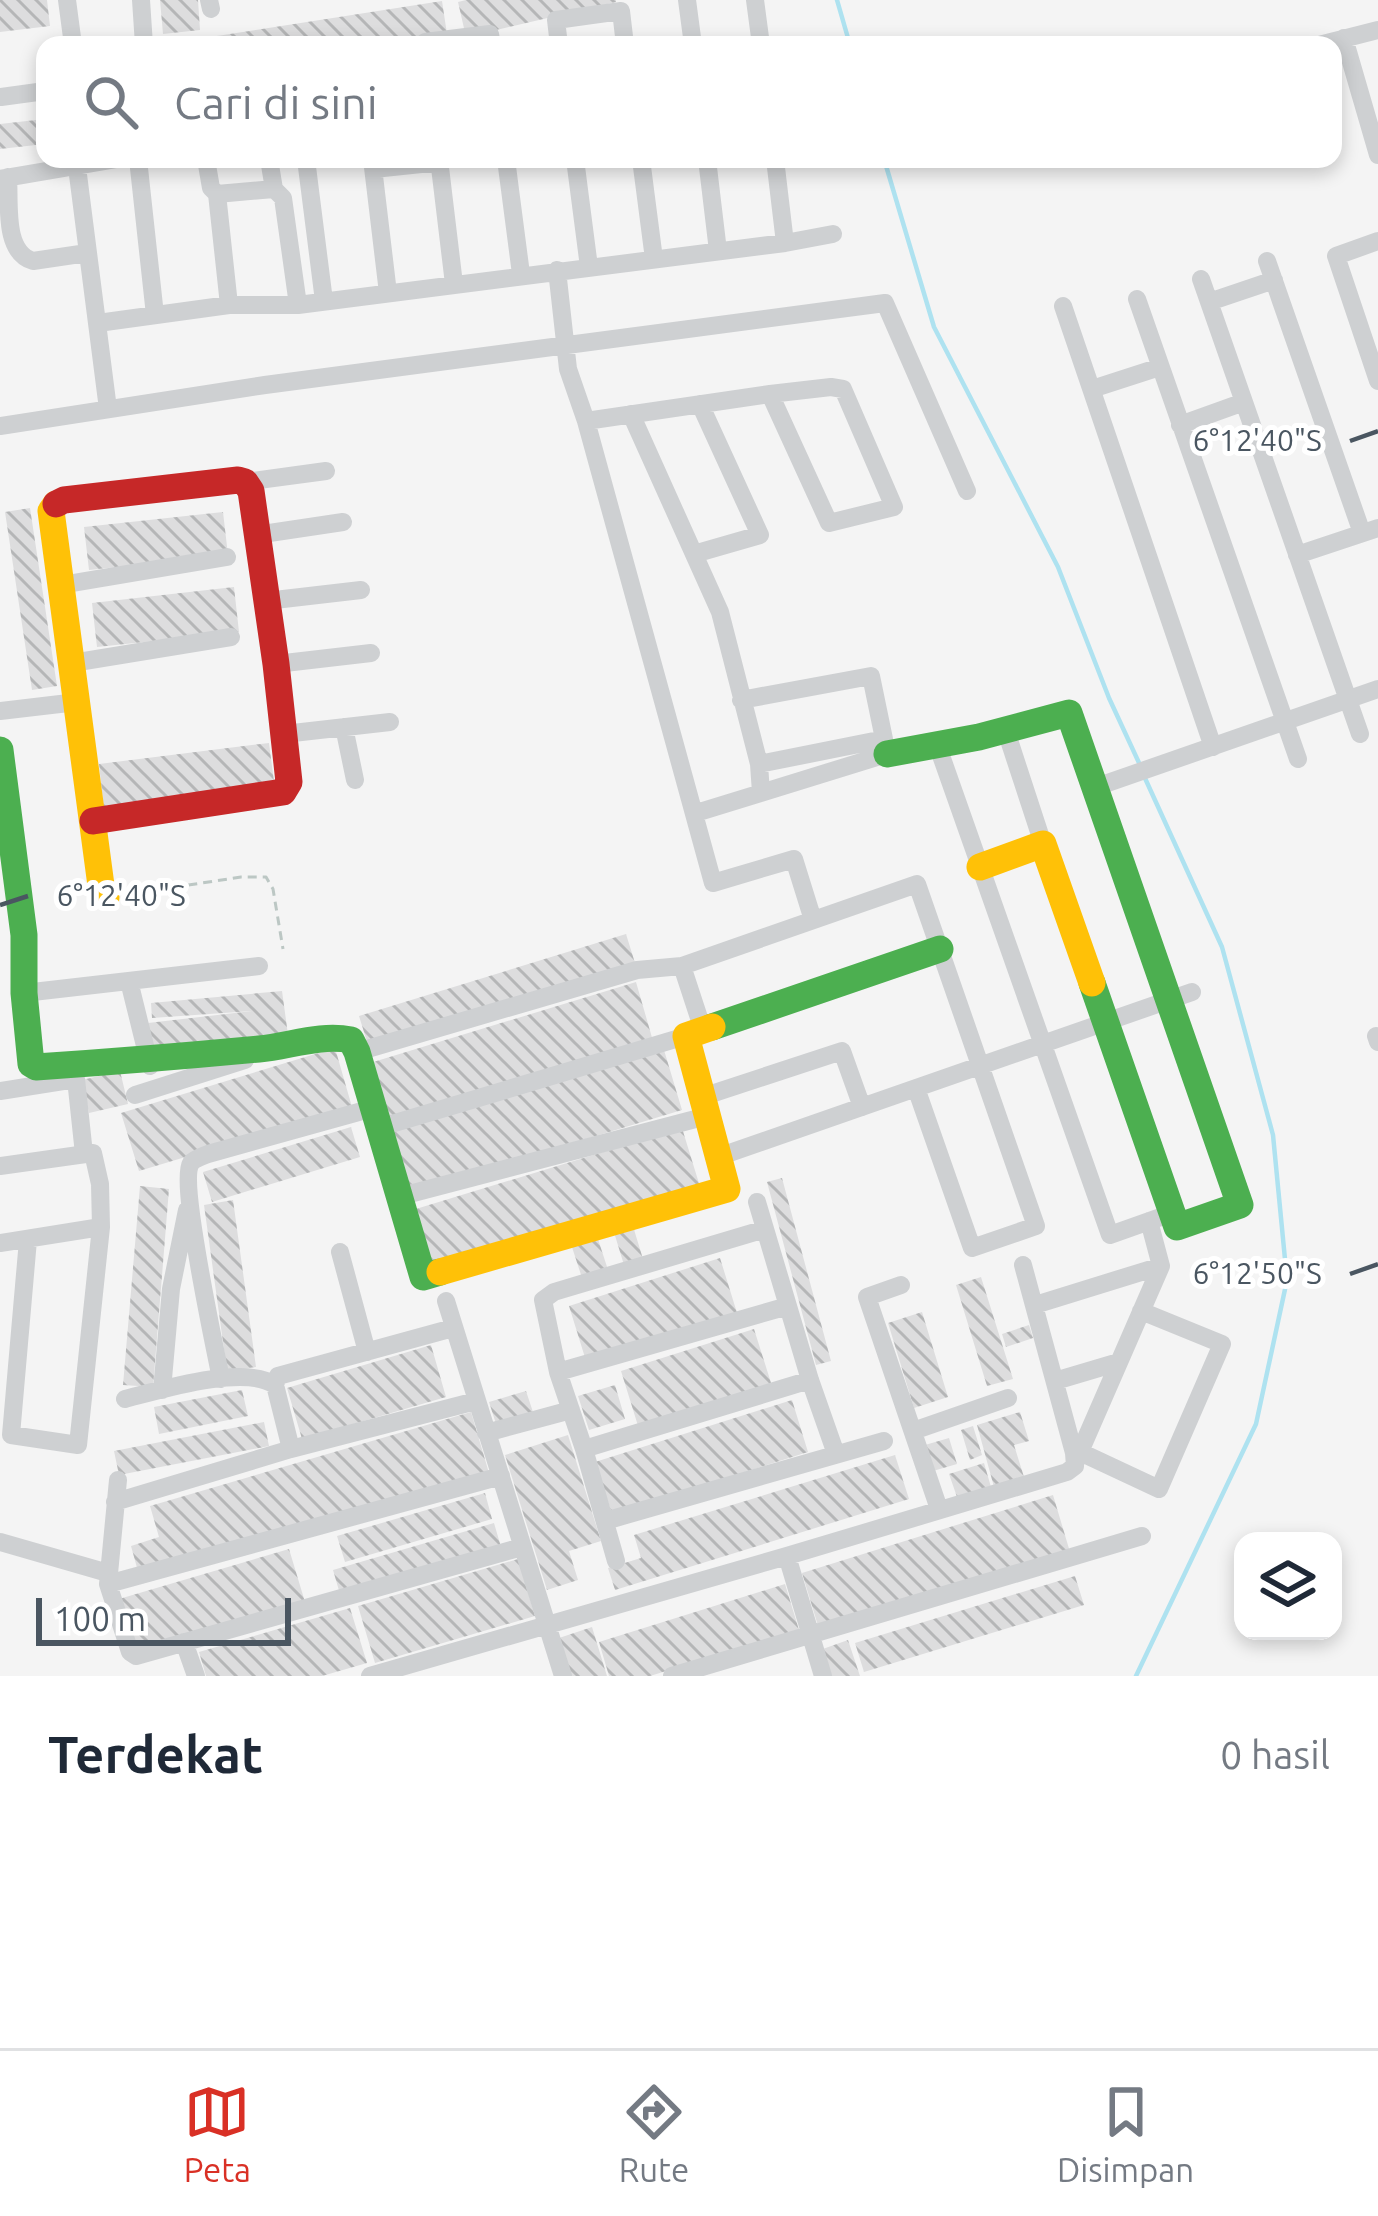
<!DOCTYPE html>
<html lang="id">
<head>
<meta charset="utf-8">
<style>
  :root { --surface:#fff; --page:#f2f2f3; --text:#1f2937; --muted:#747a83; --line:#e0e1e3; --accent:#d93025 }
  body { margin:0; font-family:Ubuntu,sans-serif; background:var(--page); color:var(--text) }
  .controls { position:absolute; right:36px; bottom:36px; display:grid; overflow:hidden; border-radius:24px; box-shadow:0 6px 18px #0003 }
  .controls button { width:108px; height:108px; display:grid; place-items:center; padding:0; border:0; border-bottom:3px solid var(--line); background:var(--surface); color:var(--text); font:60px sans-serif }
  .scale { position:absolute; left:36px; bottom:30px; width:255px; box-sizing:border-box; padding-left:12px; border:6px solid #4a5661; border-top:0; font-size:33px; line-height:42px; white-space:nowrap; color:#4a5661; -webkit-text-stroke:9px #fff; paint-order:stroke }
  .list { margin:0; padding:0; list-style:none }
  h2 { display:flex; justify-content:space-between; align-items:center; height:156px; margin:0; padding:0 48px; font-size:51px }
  h2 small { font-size:39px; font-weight:400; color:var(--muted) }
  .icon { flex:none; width:66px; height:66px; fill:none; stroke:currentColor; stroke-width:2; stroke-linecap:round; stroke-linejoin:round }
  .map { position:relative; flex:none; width:1378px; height:1676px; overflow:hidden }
  .search { position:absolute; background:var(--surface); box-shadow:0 6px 18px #0003; left:36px; right:36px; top:36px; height:132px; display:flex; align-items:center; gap:30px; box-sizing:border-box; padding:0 42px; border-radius:24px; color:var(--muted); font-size:45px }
  .sheet { height:372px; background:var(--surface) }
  nav { display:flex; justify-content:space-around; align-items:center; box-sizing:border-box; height:168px; border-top:3px solid var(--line); background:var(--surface); font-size:33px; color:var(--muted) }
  nav a { display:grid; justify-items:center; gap:6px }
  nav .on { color:var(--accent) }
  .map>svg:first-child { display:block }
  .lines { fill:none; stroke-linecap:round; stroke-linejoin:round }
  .stream { stroke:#aee2f0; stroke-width:4.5 }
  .building { fill:url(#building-back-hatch) }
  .path { stroke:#bcc7c4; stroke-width:3; stroke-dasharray:9 6; stroke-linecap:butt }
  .street { stroke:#ced0d2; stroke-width:18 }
  .fast { stroke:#4caf50; stroke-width:27 }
  .slow { stroke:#ffc107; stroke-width:27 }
  .jam { stroke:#c62828; stroke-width:27 }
  .ticks { fill:none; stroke:#4a5661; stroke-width:4.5 }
  .ticks-label { font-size:30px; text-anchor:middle; fill:#4a5661; stroke:#fff; stroke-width:10; stroke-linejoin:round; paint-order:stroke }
</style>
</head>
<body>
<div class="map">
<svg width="1378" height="1676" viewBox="0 0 1378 1676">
  <defs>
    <pattern id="building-back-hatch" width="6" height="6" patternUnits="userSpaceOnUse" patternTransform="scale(3)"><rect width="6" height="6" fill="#ddddde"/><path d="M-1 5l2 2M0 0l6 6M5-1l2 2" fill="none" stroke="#b5b6b7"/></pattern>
  </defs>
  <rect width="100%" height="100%" fill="#f4f4f4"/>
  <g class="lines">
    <path class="stream" d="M837 0 850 45
      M884 159 934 327 1058 567 1109 698 1140 765
      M1136 1676 1256 1424 1287 1280 1273 1135 1222 947 1144 776"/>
  </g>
  <path class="building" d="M0 0H47L50 26 0 32Z
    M160 0H198L200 30 163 34Z
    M466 0H616V2L466 37 458 2Z
    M442 1 447 34 375 44 218 45 217 36Z
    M45 119V144L0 149V124Z
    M30 508 57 686 32 690 5 512Z
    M223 512 228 555 89 570 84 527Z
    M234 587 239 632 97 647 92 603Z
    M269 743 275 789 104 810 99 764Z
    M626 934 635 963 368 1045 359 1016Z
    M636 982 653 1041 388 1122 370 1063Z
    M282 991 289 1042 152 1058 148 1023 252 1011 152 1018 151 1003Z
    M335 1048 352 1107 139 1171 121 1113Z
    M664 1050 682 1110 404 1194 386 1134Z
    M120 1071 128 1104 89 1113 82 1080Z
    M351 1127 360 1157 212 1202 203 1172Z
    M682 1128 701 1190 425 1274 406 1212Z
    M782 1178 831 1361 816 1365 767 1182Z
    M140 1186 169 1189 153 1387 123 1385Z
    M233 1200 256 1367 227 1371 204 1205Z
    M632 1223 643 1259 624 1265 613 1229Z
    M597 1236 609 1273 583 1281 571 1244Z
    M720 1258 738 1316 587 1364 569 1306Z
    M981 1277 1013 1379 987 1386 956 1285Z
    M922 1312 948 1397 914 1408 888 1323Z
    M1029 1325 1033 1338 1006 1347 1002 1334Z
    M754 1329 772 1386 639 1429 621 1371Z
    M431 1345 446 1397 302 1439 287 1388Z
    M615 1385 625 1419 589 1430 578 1396Z
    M242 1390 248 1416 159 1434 154 1407Z
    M526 1391 534 1415 497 1427 489 1402Z
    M792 1400 808 1452 612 1514 595 1462Z
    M471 1412 489 1473 139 1575 131 1546 159 1537 150 1506Z
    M1020 1412 1029 1441 1014 1445 1024 1477 994 1487 977 1425Z
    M264 1422 269 1446 119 1475 114 1451Z
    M973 1426 982 1455 970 1460 961 1430Z
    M568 1435 601 1541 569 1551 578 1580 547 1590 505 1455Z
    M949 1438 957 1464 933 1471 925 1445Z
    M895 1455 909 1499 615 1590 608 1568 641 1558 634 1535Z
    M984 1463 991 1487 957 1497 949 1474Z
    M485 1493 492 1519 345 1562 337 1536Z
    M1053 1495 1070 1552 819 1629 802 1573Z
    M494 1523 501 1547 340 1594 333 1570Z
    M289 1549 305 1602 134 1651 119 1599Z
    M518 1559 535 1616 375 1663 358 1606Z
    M1075 1576 1084 1605 864 1672 855 1643Z
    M785 1584 799 1630 650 1676H609L599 1642Z
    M350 1608 367 1663 322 1676H206L199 1652Z
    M592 1627 607 1676H571L559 1638Z
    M848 1640 860 1676H828L820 1650Z"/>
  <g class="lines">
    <path class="path" d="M129 894 241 877H266L273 889 283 949"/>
    <path class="street" d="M67 0 73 45
      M141 0 144 45
      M209 0 211 9
      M687 0 693 45
      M755 0 761 45
      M1344 38 1378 155
      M426 45 425 42 490 34 492 45
      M559 45 556 20 621 11 625 45
      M1319 45 1378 30
      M1 97 45 91
      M138 159 155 315
      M206 159 211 188 217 194 274 189 283 198 298 305
      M269 159 274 189
      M306 159 324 301
      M372 159 388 293
      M439 159 454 284
      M506 159 521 274
      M575 159 589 267
      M641 159 654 259
      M707 159 718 251
      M775 159 785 243
      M77 167 108 409
      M374 169 440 162
      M8 177C10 203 3 252 33 261L87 253
      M0 179 117 159
      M217 194 229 305
      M1378 241 1336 256 1378 381
      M1267 261 1362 533
      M557 270 568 369 586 421 713 883 794 859 813 920
      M1201 279 1360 734
      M1137 299 1298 759
      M1209 302 1274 280
      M1063 306 1213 747
      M98 323 229 305H298L785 243 833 234
      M1092 389 1160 367
      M631 414 720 612 759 764 761 793 696 813
      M586 421 770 394 831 387 843 389 894 507 829 523 770 394
      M1180 425 1244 402
      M0 426 265 385 885 303 967 491
      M245 482 326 471
      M256 535 343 522
      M694 554 760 535 700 404
      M1297 555 1378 528
      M61 585 227 557
      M266 601 361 590
      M72 663 231 637
      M276 664 371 653
      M741 700 871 676 884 739 759 764
      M0 711 77 702
      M344 727 355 780
      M1006 731 1043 844
      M284 734 390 722
      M938 747 1110 1235 1172 1213
      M1096 787 1378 689
      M761 793 887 754 885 746
      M682 966 703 1030
      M129 981 150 1066
      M24 993 259 966
      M1376 1036 1378 1042
      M357 1052 637 970 682 966 917 884 1036 1226 972 1248 916 1088
      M0 1091 76 1079 84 1154
      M135 1095 245 1060
      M702 1097 842 1051 862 1107
      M378 1128 686 1036
      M718 1157 1192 992
      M0 1166 93 1153 100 1184 101 1227 78 1445 11 1435 28 1240
      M398 1197 707 1116
      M757 1202 810 1380 836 1454
      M0 1243 101 1227
      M340 1252 367 1352
      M901 1285 867 1297 939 1509
      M446 1301 563 1676
      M1035 1305 1161 1266
      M558 1372 788 1306
      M221 1379C215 1348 179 1182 191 1163 194 1159 203 1156 208 1154L373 1108
      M1055 1381 1119 1362
      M162 1390 171 1289 187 1210
      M125 1399C160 1390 244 1364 275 1385
      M913 1431 1008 1398
      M486 1433 571 1410
      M291 1449 275 1385 278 1376 453 1328
      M584 1449 810 1380
      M1080 1452 1159 1489 1222 1344 1141 1311
      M1076 1461 1161 1266 1149 1221
      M118 1480 108 1584 130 1652 136 1656 522 1547
      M115 1502 291 1449 476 1401
      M605 1521 884 1441
      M0 1542 108 1573
      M787 1556 823 1676
      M616 1561 584 1449 558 1372 543 1300 554 1292 765 1229
      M108 1584 501 1476
      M184 1642 196 1676
      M370 1676 787 1556 1067 1472 1075 1466 1074 1453 1023 1265
      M672 1676 1142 1536"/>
    <path class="fast" d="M0 750 24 935V993L31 1064 36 1067C110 1062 185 1056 259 1049 290 1046 320 1034 351 1040L357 1052 423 1277 440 1272
      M887 754 979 737 1069 713 1240 1205 1177 1227 1092 983
      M712 1027 940 949"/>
    <path class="slow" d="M56 504 51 511 102 893 106 897
      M980 867 1043 844 1092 983
      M440 1272 727 1189 686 1036 712 1027"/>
    <path class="jam" d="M56 504 64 500 238 480 245 482 251 491 276 664 289 782 283 792 93 821"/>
  </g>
  <path class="ticks" d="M1350 441 1378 431M0 905 28 896M1350 1274 1378 1264"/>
  <g class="ticks-label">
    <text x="1257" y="451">6°12'40"S</text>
    <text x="121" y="906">6°12'40"S</text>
    <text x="1257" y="1284">6°12'50"S</text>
  </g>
</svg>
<div class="controls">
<button><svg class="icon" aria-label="layers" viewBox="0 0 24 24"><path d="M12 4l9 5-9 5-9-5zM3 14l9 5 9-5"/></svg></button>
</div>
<div class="scale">100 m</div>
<div class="search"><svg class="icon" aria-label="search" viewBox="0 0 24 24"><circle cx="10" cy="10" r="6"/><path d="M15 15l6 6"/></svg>Cari di sini</div>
</div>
<section class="sheet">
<h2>Terdekat<small>0 hasil</small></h2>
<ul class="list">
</ul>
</section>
<nav>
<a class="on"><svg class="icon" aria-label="map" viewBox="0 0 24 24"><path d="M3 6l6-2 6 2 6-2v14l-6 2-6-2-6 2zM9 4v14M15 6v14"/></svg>Peta</a>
<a><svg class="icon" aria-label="directions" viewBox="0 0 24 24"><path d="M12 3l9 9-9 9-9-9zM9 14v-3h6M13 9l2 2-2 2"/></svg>Rute</a>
<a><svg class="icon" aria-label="saved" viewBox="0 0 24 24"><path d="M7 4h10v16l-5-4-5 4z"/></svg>Disimpan</a>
</nav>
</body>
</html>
